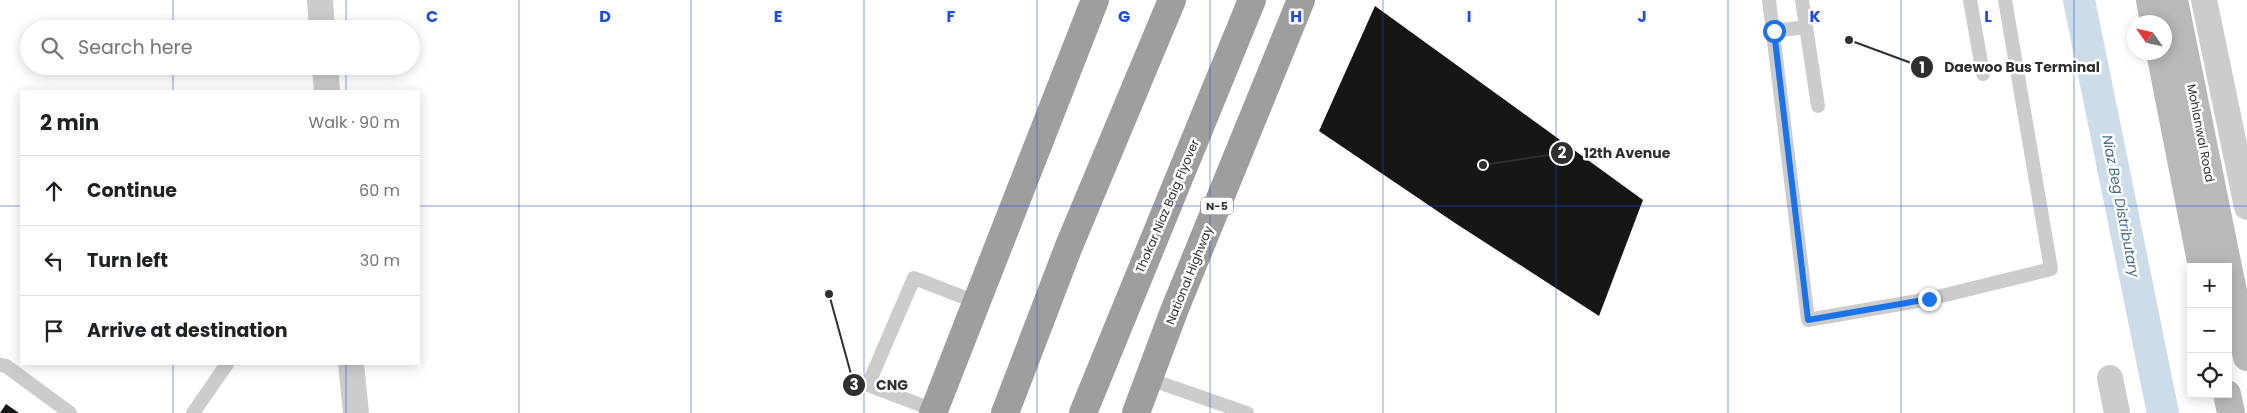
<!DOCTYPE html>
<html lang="en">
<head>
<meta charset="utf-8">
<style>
  :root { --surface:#fff; --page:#f6f6f6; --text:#202124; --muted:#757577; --line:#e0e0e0 }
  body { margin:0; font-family:Poppins,sans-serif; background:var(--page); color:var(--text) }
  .controls { position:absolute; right:15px; bottom:15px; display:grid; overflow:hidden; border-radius:0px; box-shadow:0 2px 12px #0003 }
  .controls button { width:45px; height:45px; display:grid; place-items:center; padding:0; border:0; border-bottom:1px solid var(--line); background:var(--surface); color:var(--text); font:25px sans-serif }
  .compass { position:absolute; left:2127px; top:15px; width:45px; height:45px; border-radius:50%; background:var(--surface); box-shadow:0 2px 12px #0003; rotate:304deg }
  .stop { position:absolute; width:15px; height:15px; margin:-11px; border:4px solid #1a73e8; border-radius:50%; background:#fff }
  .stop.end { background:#1a73e8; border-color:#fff; box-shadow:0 1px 5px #0008 }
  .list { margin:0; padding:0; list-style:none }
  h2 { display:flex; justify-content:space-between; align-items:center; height:65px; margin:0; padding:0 20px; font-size:21px }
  h2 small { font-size:16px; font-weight:400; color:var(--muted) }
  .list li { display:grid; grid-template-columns:32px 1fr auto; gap:15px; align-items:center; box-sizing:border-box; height:70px; padding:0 20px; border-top:1px solid var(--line) }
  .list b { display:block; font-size:19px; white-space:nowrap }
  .list em { font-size:16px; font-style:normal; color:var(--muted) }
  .icon { flex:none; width:28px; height:28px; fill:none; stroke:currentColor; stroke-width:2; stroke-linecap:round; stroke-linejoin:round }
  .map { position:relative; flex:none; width:2247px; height:413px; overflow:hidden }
  .search { position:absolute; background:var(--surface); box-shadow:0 2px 12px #0003; left:20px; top:20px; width:400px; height:55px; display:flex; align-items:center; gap:12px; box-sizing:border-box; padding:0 18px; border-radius:28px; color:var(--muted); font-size:19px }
  .panel { position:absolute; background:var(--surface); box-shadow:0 2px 12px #0003; left:20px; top:90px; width:400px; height:275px; border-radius:0px }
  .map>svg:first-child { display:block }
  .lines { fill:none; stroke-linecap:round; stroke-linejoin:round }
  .canal { stroke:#ccdce9; stroke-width:32 }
  .building { fill:#161616 }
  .service { stroke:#ccc; stroke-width:14 }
  .minor { stroke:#ccc; stroke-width:26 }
  .secondary { stroke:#b9b9b9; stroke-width:28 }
  .trunk { stroke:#9e9e9e; stroke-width:28 }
  .route { stroke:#1a73e8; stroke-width:6 }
  .grid { fill:none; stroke:#1d4ed8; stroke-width:1; stroke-opacity:0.55 }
  .labels { text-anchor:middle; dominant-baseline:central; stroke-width:5; stroke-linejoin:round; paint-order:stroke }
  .shield { fill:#fff; stroke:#6d6d6d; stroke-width:1 }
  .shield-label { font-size:11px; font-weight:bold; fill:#2f2f2f }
  .street-label { font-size:12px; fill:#2f2f2f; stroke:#fff }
  .water-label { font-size:14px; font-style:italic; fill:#446a8a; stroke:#fff }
  .grid-label { font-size:16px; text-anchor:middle; font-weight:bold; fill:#1d4ed8; stroke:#fff; stroke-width:5; stroke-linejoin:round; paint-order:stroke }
  .leader { fill:none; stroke:#2f2f2f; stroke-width:2 }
  .callout-dot { fill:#2f2f2f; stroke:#fff; stroke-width:2 }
  .mark-label { font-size:15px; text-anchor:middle; font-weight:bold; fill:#fff }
  .callout-label { font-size:14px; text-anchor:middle; font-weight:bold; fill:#2f2f2f; stroke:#fff; stroke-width:5; stroke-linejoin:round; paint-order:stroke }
</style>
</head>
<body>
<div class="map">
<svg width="2247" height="413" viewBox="0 0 2247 413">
  <rect width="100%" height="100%" fill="#fff"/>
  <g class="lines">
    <path class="canal" d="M2079 0 2163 413"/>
  </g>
  <path class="building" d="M1375 6 1643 200 1599 316 1455 223 1319 131Z
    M6 404 19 413H0Z"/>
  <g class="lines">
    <path class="service" d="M1769 0 1808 320 1929 299 2051 269 2005 0
      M1802 0 1818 106
      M1970 0 1983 74
      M1774 31 1806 27
      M0 365 6 366 70 413
      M1149 379 1247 413
      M934 410 868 385 914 278 976 302
      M193 413 227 364"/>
    <path class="minor" d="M320 0 322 29
      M2204 0 2247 207
      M325 66 327 91
      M351 364 356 413
      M2110 378 2117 413"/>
    <path class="secondary" d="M2150 0 2154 22
      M2174 0 2228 267
      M2160 52 2202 267
      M2228 267 2247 357
      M2227 394 2231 413"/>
    <path class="trunk" d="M933 413 1095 0
      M1005 413 1069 246 1172 0
      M1083 413 1252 0
      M1136 413 1174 311 1301 0"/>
  </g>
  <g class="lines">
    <path class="route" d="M1774 31 1808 320 1929 299"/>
  </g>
  <path class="grid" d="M173 0V29M346 0V29M519 0V413M691 0V413M864 0V413M1037 0V413M1210 0V413M1383 0V413M1556 0V413M1728 0V413M1901 0V413M2074 0V413M173 66V91M346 66V91M0 206H21M419 206H2247M173 364V413M346 364V413"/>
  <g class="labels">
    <rect class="shield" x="1201" y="197.5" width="32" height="17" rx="4"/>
    <g class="shield-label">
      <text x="1217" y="206">N-5</text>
    </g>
    <g class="street-label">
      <text transform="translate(2201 133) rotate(79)">Mohlanwal Road</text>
      <text transform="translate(1167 206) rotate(-67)">Thokar Niaz Baig Flyover</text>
      <text transform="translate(1189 275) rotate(-68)">National Highway</text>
    </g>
    <g class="water-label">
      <text transform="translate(2121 206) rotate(79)">Niaz Beg Distributary</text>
    </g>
  </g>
  <g class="grid-label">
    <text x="432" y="22">C</text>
    <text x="605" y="22">D</text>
    <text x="778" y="22">E</text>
    <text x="951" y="22">F</text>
    <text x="1124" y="22">G</text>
    <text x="1296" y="22">H</text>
    <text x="1469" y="22">I</text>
    <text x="1642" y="22">J</text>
    <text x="1815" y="22">K</text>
    <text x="1988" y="22">L</text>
  </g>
  <path class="leader" d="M1849 40L1922 67M1483 165L1562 153M829 294L854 385"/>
  <g class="callout-dot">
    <circle cx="1849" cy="40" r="5"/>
    <circle cx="1483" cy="165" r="5"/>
    <circle cx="829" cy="294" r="5"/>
    <circle cx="1922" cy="67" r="12"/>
    <circle cx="1562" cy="153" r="12"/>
    <circle cx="854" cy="385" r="12"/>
  </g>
  <g class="mark-label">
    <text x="1922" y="73">1</text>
    <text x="1562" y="158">2</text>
    <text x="854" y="390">3</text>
  </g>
  <g class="callout-label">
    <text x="2022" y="72">Daewoo Bus Terminal</text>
    <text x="1627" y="158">12th Avenue</text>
    <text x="892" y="390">CNG</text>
  </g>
</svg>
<div class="controls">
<button>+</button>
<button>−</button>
<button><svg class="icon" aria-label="locate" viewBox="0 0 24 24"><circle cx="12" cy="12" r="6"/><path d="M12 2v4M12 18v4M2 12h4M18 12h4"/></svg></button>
</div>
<svg class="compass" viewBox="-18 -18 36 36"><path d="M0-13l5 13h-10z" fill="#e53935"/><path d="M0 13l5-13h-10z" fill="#757577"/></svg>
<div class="stop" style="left:1774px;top:31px"></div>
<div class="stop end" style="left:1929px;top:299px"></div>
<div class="search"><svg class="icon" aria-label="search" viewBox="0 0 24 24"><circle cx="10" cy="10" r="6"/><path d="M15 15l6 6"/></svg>Search here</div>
<section class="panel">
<h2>2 min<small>Walk · 90 m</small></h2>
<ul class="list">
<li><svg class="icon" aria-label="ahead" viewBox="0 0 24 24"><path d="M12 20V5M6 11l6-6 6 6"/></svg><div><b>Continue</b></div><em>60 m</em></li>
<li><svg class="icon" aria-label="left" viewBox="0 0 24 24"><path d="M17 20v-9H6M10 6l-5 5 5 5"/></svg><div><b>Turn left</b></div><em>30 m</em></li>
<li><svg class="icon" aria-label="arrive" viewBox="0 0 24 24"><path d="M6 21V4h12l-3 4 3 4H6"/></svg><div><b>Arrive at destination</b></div></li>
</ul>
</section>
</div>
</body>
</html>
